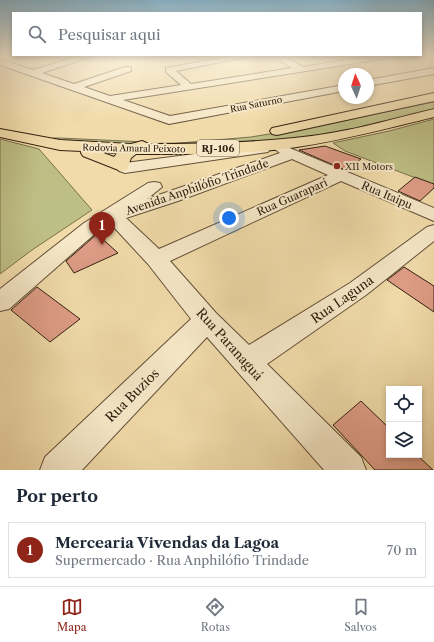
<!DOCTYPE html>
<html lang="pt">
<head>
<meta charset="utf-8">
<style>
  :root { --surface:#fff; --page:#f6f6f7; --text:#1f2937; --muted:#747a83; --line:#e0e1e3; --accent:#8f2418 }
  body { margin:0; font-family:"Libre Caslon Text",serif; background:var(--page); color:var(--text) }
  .controls { position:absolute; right:12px; bottom:12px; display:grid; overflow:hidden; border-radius:0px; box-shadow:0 2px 6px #0003 }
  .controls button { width:36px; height:36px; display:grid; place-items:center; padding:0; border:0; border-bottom:1px solid var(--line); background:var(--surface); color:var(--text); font:20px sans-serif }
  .compass { position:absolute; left:338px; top:68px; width:36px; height:36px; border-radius:50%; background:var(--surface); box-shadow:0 2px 6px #0003; rotate:357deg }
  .you { position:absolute; left:229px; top:218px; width:14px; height:14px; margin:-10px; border:3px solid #fff; border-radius:50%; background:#1a73e8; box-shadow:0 0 0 6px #1a73e833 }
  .badge { display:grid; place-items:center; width:26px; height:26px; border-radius:50%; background:var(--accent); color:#fff; font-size:13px; font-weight:700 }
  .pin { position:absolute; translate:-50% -33px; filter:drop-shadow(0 1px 2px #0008) }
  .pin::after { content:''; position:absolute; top:21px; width:14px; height:12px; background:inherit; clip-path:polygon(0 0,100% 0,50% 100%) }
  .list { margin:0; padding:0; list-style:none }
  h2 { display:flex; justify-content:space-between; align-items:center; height:52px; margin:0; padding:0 16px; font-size:17px }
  h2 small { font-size:13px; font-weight:400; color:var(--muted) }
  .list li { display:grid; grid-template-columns:26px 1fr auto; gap:12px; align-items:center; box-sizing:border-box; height:56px; margin:0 8px 8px; padding:0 8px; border:1px solid var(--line); border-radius:0px }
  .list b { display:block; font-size:15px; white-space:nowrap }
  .list p { margin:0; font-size:13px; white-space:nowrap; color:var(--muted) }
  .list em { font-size:13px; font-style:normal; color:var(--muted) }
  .icon { flex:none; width:22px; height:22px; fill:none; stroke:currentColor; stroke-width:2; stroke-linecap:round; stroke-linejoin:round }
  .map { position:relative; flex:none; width:434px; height:470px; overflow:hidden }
  .search { position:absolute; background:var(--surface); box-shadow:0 2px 6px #0003; left:12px; right:12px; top:12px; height:44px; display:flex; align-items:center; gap:10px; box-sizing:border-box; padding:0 14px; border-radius:0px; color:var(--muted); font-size:15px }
  .sheet { height:116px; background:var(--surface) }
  nav { display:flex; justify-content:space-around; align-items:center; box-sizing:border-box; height:56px; border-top:1px solid var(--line); background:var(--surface); font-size:11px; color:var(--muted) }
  nav a { display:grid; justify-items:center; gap:2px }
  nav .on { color:var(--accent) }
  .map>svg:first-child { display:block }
  .green { fill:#bebf86; stroke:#78704c }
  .building { fill:#df9d87; stroke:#322011 }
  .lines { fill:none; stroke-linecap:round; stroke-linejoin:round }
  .minor-casing { stroke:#624f37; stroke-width:2 }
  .highway-casing { stroke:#322011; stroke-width:2 }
  .minor { fill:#f6e8c8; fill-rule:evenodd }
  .highway { fill:#f1dbaa; fill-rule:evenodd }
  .poi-dot { fill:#8f2418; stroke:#f6e8c8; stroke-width:1.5 }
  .labels { text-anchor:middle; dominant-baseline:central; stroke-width:4; stroke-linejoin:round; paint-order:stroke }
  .far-street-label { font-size:9px; fill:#322011; stroke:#f6e8c8 }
  .far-poi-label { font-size:9px; fill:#322011; stroke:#f6e8c8; text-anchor:start }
  .shield { fill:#f6e8c8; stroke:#6d5c48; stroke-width:1 }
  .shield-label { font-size:10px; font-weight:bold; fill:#322011 }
  .street-label { font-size:11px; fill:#322011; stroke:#f6e8c8 }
  .near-street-label { font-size:13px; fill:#322011; stroke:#f6e8c8 }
</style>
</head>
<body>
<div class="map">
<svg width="434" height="470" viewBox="0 0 434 470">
  <rect width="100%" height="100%" fill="#f1dbaa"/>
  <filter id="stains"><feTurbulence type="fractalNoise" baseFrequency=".005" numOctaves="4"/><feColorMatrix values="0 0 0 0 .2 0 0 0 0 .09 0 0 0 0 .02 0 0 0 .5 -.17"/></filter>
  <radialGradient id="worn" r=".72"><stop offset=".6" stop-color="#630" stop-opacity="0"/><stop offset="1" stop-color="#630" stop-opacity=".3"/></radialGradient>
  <path class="green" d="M434 102V110C391 122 348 133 304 140 255 148 205 146 156 145L251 137 312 127Z
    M434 119V185L345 151 333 143 389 131Z
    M53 138H60L145 142 131 147 57 141Z
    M0 139 39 149 92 210 32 250 0 274Z"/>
  <path class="building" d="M325 146 361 159 345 170 299 150Z
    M415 177 434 184V188L420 201 398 191Z
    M97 234 118 253 74 273 66 261Z
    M404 267 434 286V312L387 280Z
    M37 287 80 319 50 342 11 310Z
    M361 401 389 428V455H417L433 470H375L333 425Z"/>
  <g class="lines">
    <defs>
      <path id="minor" d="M79 56H93L42 73 74 84 125 67H131V71L84 87 110 96 181 85 166 72V68L231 56H251L176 71 191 84 292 68 272 56H283L303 67 369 56H392L388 58 123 100 170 116 344 85V91L169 124 0 65V59L33 70Z
        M434 68V74L368 86V80Z
        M280 144 434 208V221L341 181 170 261 216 313 249 345 350 283 427 227 434 225V241L366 295 267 364 361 457 366 470H324L207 337 82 470H40L45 457 191 319 148 264 110 223 98 231 9 309 0 311V289L84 223 148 183 154 182 160 183 162 187 147 199 280 153 273 148 275 145ZM292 159 328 175 159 249 126 218 178 201Z
        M263 145 268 146 270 149 268 152 125 173 119 171 117 168 119 165 125 163Z"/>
      <path id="highway" d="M434 93V101L277 135 272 134 270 131 272 128 277 127Z
        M434 109V117C389 128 344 140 297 147 244 155 189 154 136 154L131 158 127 170 121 171 83 156 81 153 82 151 60 150 0 137V129L60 140 131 144 142 141 149 144C197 144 246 143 294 138 342 134 388 120 434 109ZM101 152 117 153 114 157Z"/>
    </defs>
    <use href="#minor" class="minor-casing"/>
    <use href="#highway" class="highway-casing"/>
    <use href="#minor" class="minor"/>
    <use href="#highway" class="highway"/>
  </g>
  <linearGradient id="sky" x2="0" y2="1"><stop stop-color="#89b7d0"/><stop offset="0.46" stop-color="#f9efd9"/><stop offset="1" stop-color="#f9efd9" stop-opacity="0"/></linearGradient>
  <rect width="434" height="122" fill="url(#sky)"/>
  <circle class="poi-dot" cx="337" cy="166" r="4"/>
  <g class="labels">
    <g class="far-street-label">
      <text transform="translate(256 104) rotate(-11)">Rua Saturno</text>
      <text transform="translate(134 148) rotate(1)">Rodovia Amaral Peixoto</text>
    </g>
    <g class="far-poi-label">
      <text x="345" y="166">X11 Motors</text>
    </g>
    <rect class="shield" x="197" y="140" width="42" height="16" rx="3"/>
    <g class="shield-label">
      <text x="218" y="148">RJ-106</text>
    </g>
    <g class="street-label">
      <text transform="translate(197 187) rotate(-19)">Avenida Anphilófio Trindade</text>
      <text transform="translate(387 195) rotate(23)">Rua Itaipu</text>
      <text transform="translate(292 197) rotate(-24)">Rua Guarapari</text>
    </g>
    <g class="near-street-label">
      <text transform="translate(342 299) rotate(-35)">Rua Laguna</text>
      <text transform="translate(230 344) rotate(48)">Rua Paranaguá</text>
      <text transform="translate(132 395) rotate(-45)">Rua Buzios</text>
    </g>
  </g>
  <rect width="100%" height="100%" filter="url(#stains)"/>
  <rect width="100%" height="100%" fill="url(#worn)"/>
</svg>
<div class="controls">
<button><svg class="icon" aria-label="locate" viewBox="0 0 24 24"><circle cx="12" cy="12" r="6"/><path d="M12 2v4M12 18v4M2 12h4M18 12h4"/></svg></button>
<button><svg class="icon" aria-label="layers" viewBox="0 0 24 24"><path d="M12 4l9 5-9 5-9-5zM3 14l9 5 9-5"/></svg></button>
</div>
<svg class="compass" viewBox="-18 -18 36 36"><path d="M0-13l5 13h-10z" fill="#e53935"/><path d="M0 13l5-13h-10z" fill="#747a83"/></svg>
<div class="you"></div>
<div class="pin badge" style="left:102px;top:245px">1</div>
<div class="search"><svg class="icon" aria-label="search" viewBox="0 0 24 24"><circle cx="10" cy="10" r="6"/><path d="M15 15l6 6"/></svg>Pesquisar aqui</div>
</div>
<section class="sheet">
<h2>Por perto<small></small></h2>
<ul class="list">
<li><span class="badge">1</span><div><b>Mercearia Vivendas da Lagoa</b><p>Supermercado · Rua Anphilófio Trindade</p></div><em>70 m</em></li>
</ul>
</section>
<nav>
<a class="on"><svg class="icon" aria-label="map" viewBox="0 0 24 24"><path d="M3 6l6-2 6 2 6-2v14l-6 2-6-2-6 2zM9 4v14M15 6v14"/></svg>Mapa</a>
<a><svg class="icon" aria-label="directions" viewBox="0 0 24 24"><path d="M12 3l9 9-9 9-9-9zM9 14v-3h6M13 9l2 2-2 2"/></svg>Rotas</a>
<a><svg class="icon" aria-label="saved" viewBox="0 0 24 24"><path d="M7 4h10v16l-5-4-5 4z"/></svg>Salvos</a>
</nav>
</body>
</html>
